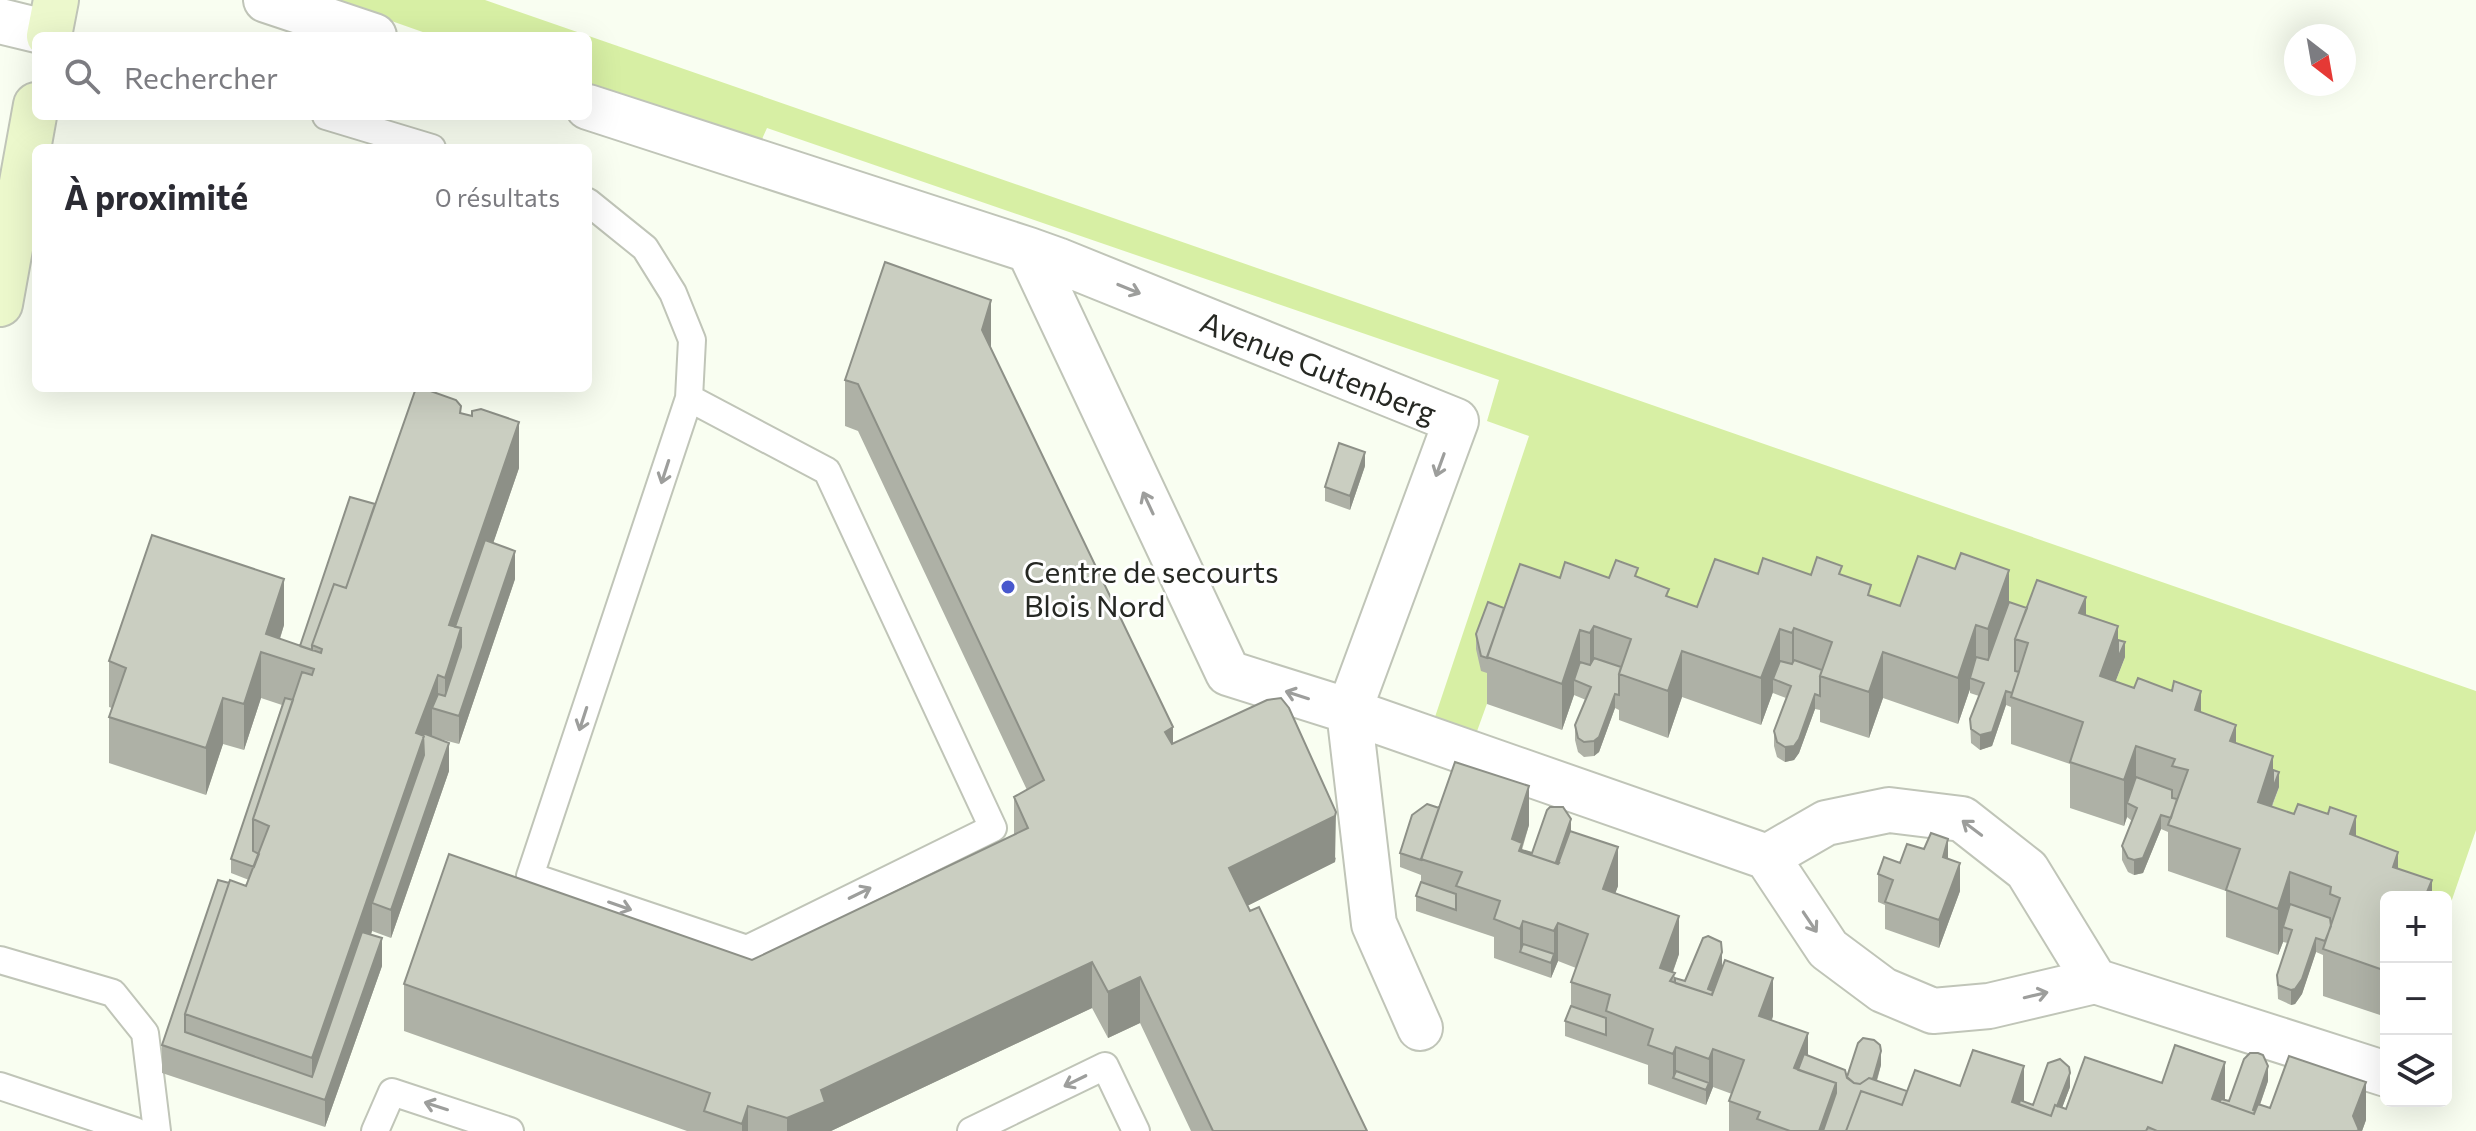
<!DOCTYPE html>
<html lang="fr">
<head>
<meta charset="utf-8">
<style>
  :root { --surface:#fff; --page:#f2f2f3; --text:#2b2b33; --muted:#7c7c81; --line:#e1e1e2 }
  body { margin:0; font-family:Commissioner,sans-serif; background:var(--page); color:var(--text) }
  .controls { position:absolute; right:24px; bottom:24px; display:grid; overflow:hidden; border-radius:12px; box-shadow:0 8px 32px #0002 }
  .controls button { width:72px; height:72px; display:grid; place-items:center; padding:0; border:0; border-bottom:2px solid var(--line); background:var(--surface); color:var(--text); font:40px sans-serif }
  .compass { position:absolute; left:2284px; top:24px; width:72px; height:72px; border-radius:50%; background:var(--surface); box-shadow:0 8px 32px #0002; rotate:149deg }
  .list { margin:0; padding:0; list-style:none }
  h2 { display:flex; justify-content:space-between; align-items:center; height:104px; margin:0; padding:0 32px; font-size:34px }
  h2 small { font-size:26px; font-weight:400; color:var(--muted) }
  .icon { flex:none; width:44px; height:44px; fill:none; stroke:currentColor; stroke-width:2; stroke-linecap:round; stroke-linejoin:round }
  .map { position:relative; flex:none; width:2476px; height:1131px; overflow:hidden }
  .search { position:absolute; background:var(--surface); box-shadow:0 8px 32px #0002; left:32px; top:32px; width:560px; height:88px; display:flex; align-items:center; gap:20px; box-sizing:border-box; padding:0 28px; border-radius:12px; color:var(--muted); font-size:30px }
  .panel { position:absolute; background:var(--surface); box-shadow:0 8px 32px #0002; left:32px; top:144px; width:560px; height:248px; border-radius:12px }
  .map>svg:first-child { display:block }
  .green { fill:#d7efa4 }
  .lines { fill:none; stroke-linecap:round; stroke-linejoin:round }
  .service-casing { stroke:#c0c5b8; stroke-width:30 }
  .minor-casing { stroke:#c0c5b8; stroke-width:48 }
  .secondary-casing { stroke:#c0c5b8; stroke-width:48 }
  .service { stroke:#fff; stroke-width:26 }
  .minor { stroke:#fff; stroke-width:44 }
  .secondary { stroke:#ecf8cc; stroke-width:44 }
  .wall { fill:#aeb1a6 }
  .shaded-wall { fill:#8d9087 }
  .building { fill:#cacec1; stroke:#8d9087; stroke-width:2 }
  .oneway { stroke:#9d9e9c }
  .poi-dot { fill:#4858cd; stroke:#fff; stroke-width:3 }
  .labels { text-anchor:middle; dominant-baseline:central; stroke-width:6; stroke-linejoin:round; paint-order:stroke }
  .street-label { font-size:30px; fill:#262823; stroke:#fff }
  .poi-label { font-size:30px; fill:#262823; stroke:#fff; text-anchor:start }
</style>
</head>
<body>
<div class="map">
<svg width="2476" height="1131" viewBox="0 0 2476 1131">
  <rect width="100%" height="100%" fill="#f9fef1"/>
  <path class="green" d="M332 0H485L2476 691V830L2446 917V897H2395L2258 848 2279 787 2100 722 2125 657 1918 602 1697 653 1497 676 1476 734 1435 717 1529 436 1487 421 1499 380 767 128 758 148 588 90V36H434Z"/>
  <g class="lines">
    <defs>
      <path id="service" d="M326 116 432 148
        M588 202 645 248 673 293 692 340 689 398 530 876 747 949 993 828 827 471 689 398
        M0 960 113 993 145 1033 157 1131
        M0 1086 135 1131
        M375 1131 392 1092 510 1131
        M971 1131 1105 1066 1136 1131"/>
      <path id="minor" d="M266 0 374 36
        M0 21 49 33
        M588 107 1029 250 1057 260 1456 421 1349 711 1228 673 1029 250
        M2095 981 2386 1074
        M1420 1028 1374 924 1349 711 1767 857 1828 949 1883 990 1933 1011 1989 1006 2095 981 2027 870 1962 819 1889 810 1826 823 1767 857"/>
      <path id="secondary" d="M49 36 56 0
        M0 304 36 105"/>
    </defs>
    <use href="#service" class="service-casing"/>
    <use href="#minor" class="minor-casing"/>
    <use href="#secondary" class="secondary-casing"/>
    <use href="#service" class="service"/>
    <use href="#minor" class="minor"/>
    <use href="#secondary" class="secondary"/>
  </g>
  <path class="wall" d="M990 348 1173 744 1336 858 1335 862 1247 906 1367 1131H1191L1140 1023 1108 1038 1092 1008 831 1131H687L404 1031V984L752 960 1014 835V797L1027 790 858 431 845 426V380Z
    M461 413 519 468 493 543 515 579 459 744 432 737 449 771 391 938 372 931 371 935 382 966 325 1127 162 1073V1045L229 883 246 886 249 880 231 873V859L282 705 261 698 244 750 223 744 206 795 109 763V717L112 708 109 707V661L284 625 280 639 300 646Z
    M1365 466 1350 510 1325 501V487Z
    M1758 574 1842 575 1871 596 1900 606 2009 602 2027 608 2086 616 2118 640 2125 657 2115 681 2201 712 2236 743 2273 770 2279 787 2272 807 2356 836 2386 897V1017L2323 996V955L2316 952 2302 994 2295 1004 2291 1005 2278 999 2277 975 2288 943 2283 942 2278 955 2226 937V891L2168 871V832L2161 829 2143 873 2134 875 2128 872 2122 860V846L2132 821 2127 817 2124 826 2070 808V764L2011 744V707L2006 705 1992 746 1980 750 1971 743 1970 719 1979 696 1970 693V689L1958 724 1883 698 1869 738 1820 722V710L1815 709 1799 753 1794 760 1785 762 1777 757 1774 746V731L1786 698 1773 693V692L1761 725 1682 697 1668 738 1619 720V710L1615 708 1599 752 1594 756 1584 757 1578 752 1575 740V725L1586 700 1574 695 1562 730 1487 704V673L1481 671 1476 649V634L1504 608 1560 578 1638 577 1669 597 1697 607Z
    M1439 808 1529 825 1522 850 1532 853 1571 832 1618 886 1615 893 1679 954 1673 972 1675 978 1685 981 1722 967 1773 1016 1772 1020 1808 1056 1847 1077 1881 1065 1877 1081 1907 1091 1960 1086 2033 1105 2070 1087 2062 1108 2066 1109 2162 1083 2229 1101 2268 1081 2260 1105 2270 1108 2366 1120 2362 1131H1729V1101L1732 1094 1713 1087 1706 1105 1648 1084V1065L1565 1036V1021L1571 1006V982L1576 968 1558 961 1551 978 1494 958V937L1416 911V896L1421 882V875L1400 867V853Z
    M1948 858 1960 891 1939 948 1885 929V905L1878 902V874L1900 863Z"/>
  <path class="shaded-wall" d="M991 300V346L982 376V330Z
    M519 422V468L461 637V674L445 712V678L449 625Z
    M1365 452V466L1350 510V496Z
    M515 551V579L459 744V716Z
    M2009 570V616L1988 675V629Z
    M284 579V625L274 656 266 634Z
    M2086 597V643L2079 613Z
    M1976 625V671L1970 678V689L1958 724V678Z
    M1594 626V672L1590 679V633Z
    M2118 626V658L2125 642V657L2100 722V676Z
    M1794 628V674L1792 679V633Z
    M1780 629V675L1773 679V692L1761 725V678Z
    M1580 630V677L1574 680V695L1562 730V684Z
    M1682 651V697L1668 738V691Z
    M261 652V698L244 750V704Z
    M1883 652V698L1869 738V692Z
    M438 675V710L432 708V736L372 903V931L315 1096 312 1095V1058L416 733Z
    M2006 691V705L1992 746 1980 750V735Z
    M2201 691V737L2195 710Z
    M1615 694V708L1599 752 1594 756V741Z
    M1815 694V709L1799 753 1794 760 1785 762V747Z
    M223 698V744L206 795V748Z
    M2236 725V771L2230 741Z
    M1173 727V773L1165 732Z
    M449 743V771L391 938V910Z
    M2136 746V792L2127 803V817L2124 826V780Z
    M2273 756V802L2258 848V802Z
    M2279 772V787L2273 802V788Z
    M1529 786V825L1522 847V876L1512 839Z
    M1336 812 1335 862 1229 915V868Z
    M2161 815V829L2143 873 2134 875V860Z
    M2356 816V862L2350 834Z
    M1571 819V833L1556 877V862Z
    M1948 839V867L1943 857Z
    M1618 847V886L1603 927V889Z
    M2398 852V897L2393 867Z
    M1960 863V891L1939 948V920Z
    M2290 872V918L2283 927V942L2278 955V909Z
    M2432 880V897H2425Z
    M1679 916V954L1665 993 1660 968Z
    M1523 921V953L1520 952V929Z
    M1558 923V961L1551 978V963L1554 954V931Z
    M382 938V966L325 1127V1100Z
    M2316 938V952L2302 994 2295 1004 2291 1005V990Z
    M1722 952V967L1708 1004V989Z
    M1092 962V1008L831 1131H787V1118L821 1090Z
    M1140 977V1023L1108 1038V992Z
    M1773 978V1016L1759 1054V1016Z
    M1808 1033V1071L1794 1068Z
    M1676 1047V1079L1673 1078V1054Z
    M1713 1049V1087L1706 1105V1090L1709 1083V1059Z
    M1881 1051V1065L1869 1106 1860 1103Z
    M2225 1062V1100L2216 1124 2212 1099Z
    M2024 1066V1105L2017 1127 2012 1102Z
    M2268 1066V1081L2253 1124V1110Z
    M2070 1073V1087L2055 1126V1111Z
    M2366 1082V1120L2362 1131H2353V1116Z
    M1836 1083V1121L1832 1131H1819Z
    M748 1106V1131H742V1124Z"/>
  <path class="building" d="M885 262 991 300 982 330 1173 727 1165 732 1172 744 1267 700 1281 698 1289 708 1336 812 1335 816 1229 868 1250 911 1259 907 1367 1131H1213L1140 977 1108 992 1092 962 821 1090 825 1102 787 1118 748 1106 742 1124 704 1111 710 1093 404 984 449 854 752 960 1028 828 1014 797 1044 780 858 384 845 380Z
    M416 388H422L456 400 461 406 460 413 472 416V411L481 409 519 422 449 625 461 628 445 678 438 675 416 733 424 736 312 1058 185 1014 230 880 246 886 264 839 269 826 253 819 302 672 312 675 314 669 261 652 244 704 223 698 206 748 109 717 126 668 109 661 152 535 284 579 266 634 321 653 322 649 312 645 334 584 346 588Z
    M1339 443 1365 452 1350 496 1325 487Z
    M350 497 375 504 346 588 334 584 312 645V650L300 646Z
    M485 540 515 551 459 716 432 708 438 694 445 696 461 647V628L455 627Z
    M1961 553 2009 570 1988 629 1976 625 1958 678 1883 652 1869 692 1820 676 1832 642 1794 628 1792 633 1780 629 1761 678 1682 651 1668 691 1619 674 1631 639 1594 626 1590 633 1580 630 1562 684 1487 657 1520 564 1560 578 1565 562 1609 578 1616 560 1638 568 1635 576 1669 589 1666 596 1697 607 1715 559 1758 574 1763 558 1811 575 1817 557 1842 566 1839 574 1871 585 1868 595 1900 606 1918 556 1955 569Z
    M2037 580 2086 597 2079 613 2118 626 2100 676 2134 688 2138 678 2172 691 2174 681 2201 691 2195 710 2236 725 2230 741 2273 756 2258 802 2294 814 2298 804 2328 814 2330 807 2356 816 2350 834 2398 852 2393 867 2432 880 2425 897H2386V971L2323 949 2340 898 2330 894 2331 887 2290 872 2278 909 2226 890 2240 849 2168 825 2188 770 2172 766 2175 759 2136 746 2124 780 2070 762 2083 722 2011 697 2028 643 2015 639Z
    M1488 602 1504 608 1487 658 1481 656 1476 634Z
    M2009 602 2027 608 2015 639V671L2019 672 2012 693 2006 691 1992 732 1980 735 1971 729 1970 719 1984 683 1970 678 1976 657 1988 660Z
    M2118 640 2125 642 2118 658Z
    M1594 658 1621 667 1619 674V695L1615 694 1599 737 1594 741 1584 742 1578 738 1575 725 1591 687 1574 680 1580 662 1590 665Z
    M1794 660 1822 670 1820 676V696L1815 694 1799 739 1794 746 1785 747 1777 742 1774 731 1791 686 1773 679 1780 661 1792 664Z
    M285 698 293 700 253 819V851L259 854 254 867 231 859Z
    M423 733 449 743 391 910 372 903 424 755Z
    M1455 762 1529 786 1512 839 1522 843 1519 851 1558 864 1570 831 1618 847 1603 889 1679 916 1660 968 1675 973 1670 981 1712 995 1725 960 1773 978 1759 1016 1808 1033 1794 1068 1836 1083 1819 1131H1790L1757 1119 1760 1112 1729 1101 1744 1060 1713 1049 1709 1059 1676 1047 1673 1054 1648 1045 1653 1029 1606 1011 1610 995 1571 982 1588 934 1558 923 1554 931 1523 921 1520 929 1494 919 1500 901 1456 886 1462 872 1421 859Z
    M2273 770 2279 772 2273 788Z
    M2136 777 2172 790V798L2177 799 2171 818 2161 815 2143 858 2134 860 2128 858 2122 846 2137 808 2127 803Z
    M1427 804 1439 808 1421 860 1400 853 1412 815Z
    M1550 807H1563L1571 819 1556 862 1559 863 1558 864 1522 852V850L1532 853 1547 810Z
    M1931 833 1948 839 1943 857 1960 863 1939 920 1885 902 1893 880 1878 874 1884 857 1900 863 1907 844 1924 849Z
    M218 880 229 883 185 1014V1032L312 1077 362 932 382 938 325 1100 162 1045Z
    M1421 882 1456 894V910L1416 896Z
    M2290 904 2330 918 2331 926 2325 941 2316 938 2302 979 2295 989 2291 990 2278 985 2277 975 2292 930 2283 927Z
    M1708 936 1721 942 1722 952 1708 989 1713 991 1712 995 1675 983V978L1685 981 1703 938Z
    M1523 944 1554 954 1551 963 1520 952Z
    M1571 1006 1606 1018V1035L1565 1021Z
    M1863 1038 1874 1040 1880 1045 1881 1051 1873 1079 1869 1078 1860 1084 1854 1083 1847 1077 1858 1043Z
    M2175 1045 2225 1062 2212 1099 2254 1114 2258 1104 2270 1108 2289 1056 2366 1082 2353 1116 2359 1130 2357 1131H2157L2148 1127 2146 1131H1846L1861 1091 1902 1105 1915 1070 1960 1086 1973 1050 2024 1066 2012 1102 2051 1116 2055 1105 2066 1109 2085 1057 2162 1083Z
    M2250 1053H2258L2263 1055 2268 1066 2253 1110 2255 1111 2254 1114 2220 1102 2221 1099 2229 1101 2244 1059Z
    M1804 1054 1845 1070 1847 1078 1854 1083 1860 1084 1869 1078 1907 1091 1902 1105 1861 1091 1846 1131H1823L1836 1093V1083L1798 1070Z
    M2060 1059 2069 1067 2070 1073 2057 1106 2055 1105 2051 1116 2019 1104 2020 1100 2033 1105 2048 1063Z
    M1676 1071 1709 1083 1706 1090 1673 1078Z"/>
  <defs><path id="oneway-shaft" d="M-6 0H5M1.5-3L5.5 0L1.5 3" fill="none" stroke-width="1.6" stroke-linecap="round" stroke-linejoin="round" transform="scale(2)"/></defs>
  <g class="oneway">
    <use href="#oneway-shaft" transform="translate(1129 289) rotate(22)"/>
    <use href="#oneway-shaft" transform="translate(1440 465) rotate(110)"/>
    <use href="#oneway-shaft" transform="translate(665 472) rotate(108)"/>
    <use href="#oneway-shaft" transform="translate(1148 503) rotate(-115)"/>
    <use href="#oneway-shaft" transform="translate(1297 695) rotate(-162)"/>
    <use href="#oneway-shaft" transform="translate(583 719) rotate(108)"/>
    <use href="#oneway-shaft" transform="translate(1972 828) rotate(-143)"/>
    <use href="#oneway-shaft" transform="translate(860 893) rotate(-26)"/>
    <use href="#oneway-shaft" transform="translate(620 906) rotate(19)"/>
    <use href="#oneway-shaft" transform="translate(1810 922) rotate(56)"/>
    <use href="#oneway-shaft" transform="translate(2036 995) rotate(-13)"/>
    <use href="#oneway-shaft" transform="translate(1075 1081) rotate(154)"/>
    <use href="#oneway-shaft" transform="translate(436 1106) rotate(-162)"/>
  </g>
  <circle class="poi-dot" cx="1008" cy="587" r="8"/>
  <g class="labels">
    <g class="street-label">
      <text transform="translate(1319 366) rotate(22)">Avenue Gutenberg</text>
    </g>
    <g class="poi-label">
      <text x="1024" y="570">Centre de secourts<tspan x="1024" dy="34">Blois Nord</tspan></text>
    </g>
  </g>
</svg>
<div class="controls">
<button>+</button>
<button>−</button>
<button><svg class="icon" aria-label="layers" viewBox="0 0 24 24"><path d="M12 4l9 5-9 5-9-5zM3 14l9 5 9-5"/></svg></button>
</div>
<svg class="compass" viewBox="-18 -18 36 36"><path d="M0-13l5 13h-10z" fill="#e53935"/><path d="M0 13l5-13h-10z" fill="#7c7c81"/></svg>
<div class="search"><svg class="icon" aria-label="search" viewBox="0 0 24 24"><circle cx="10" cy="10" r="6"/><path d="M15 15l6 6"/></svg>Rechercher</div>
<section class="panel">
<h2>À proximité<small>0 résultats</small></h2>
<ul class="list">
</ul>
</section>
</div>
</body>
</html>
